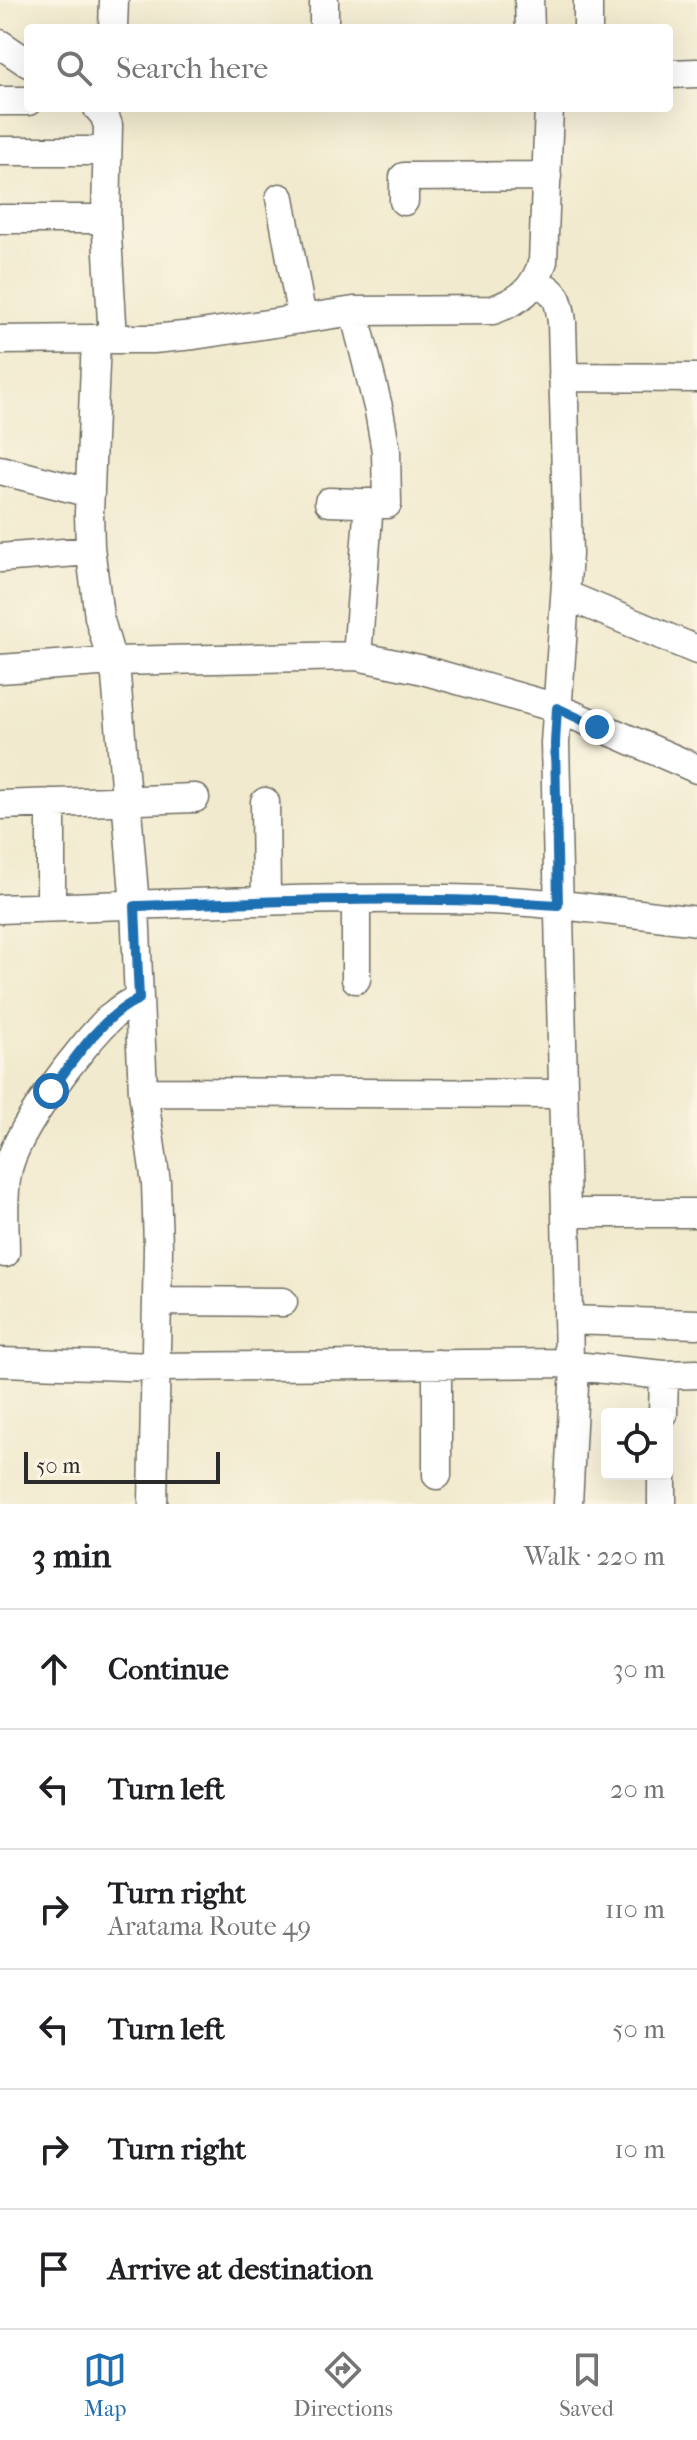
<!DOCTYPE html>
<html lang="en">
<head>
<meta charset="utf-8">
<style>
  :root { --surface:#fff; --page:#f6f6f6; --text:#202124; --muted:#757577; --line:#e0e0e0; --accent:#1f6fb2 }
  body { margin:0; font-family:"IM FELL French Canon",serif; background:var(--page); color:var(--text) }
  .controls { position:absolute; right:24px; bottom:24px; display:grid; overflow:hidden; border-radius:8px; box-shadow:0 8px 32px #0002 }
  .controls button { width:72px; height:72px; display:grid; place-items:center; padding:0; border:0; border-bottom:2px solid var(--line); background:var(--surface); color:var(--text); font:40px sans-serif }
  .scale { position:absolute; left:24px; bottom:20px; width:196px; box-sizing:border-box; padding-left:8px; border:4px solid #2b2b2b; border-top:0; font-size:22px; line-height:28px; white-space:nowrap; color:#2b2b2b; -webkit-text-stroke:6px #fcf5e5; paint-order:stroke }
  .stop { position:absolute; width:24px; height:24px; margin:-18px; border:6px solid #1f6fb2; border-radius:50%; background:#fff }
  .stop.end { background:#1f6fb2; border-color:#fff; box-shadow:0 2px 8px #0008 }
  .list { margin:0; padding:0; list-style:none }
  h2 { display:flex; justify-content:space-between; align-items:center; height:104px; margin:0; padding:0 32px; font-size:34px }
  h2 small { font-size:26px; font-weight:400; color:var(--muted) }
  .list li { display:grid; grid-template-columns:52px 1fr auto; gap:24px; align-items:center; box-sizing:border-box; height:120px; padding:0 32px; border-top:2px solid var(--line) }
  .list b { display:block; font-size:30px; white-space:nowrap }
  .list p { margin:0; font-size:26px; white-space:nowrap; color:var(--muted) }
  .list em { font-size:26px; font-style:normal; color:var(--muted) }
  .icon { flex:none; width:44px; height:44px; fill:none; stroke:currentColor; stroke-width:2; stroke-linecap:round; stroke-linejoin:round }
  .map { position:relative; flex:none; width:697px; height:1504px; overflow:hidden }
  .search { position:absolute; background:var(--surface); box-shadow:0 8px 32px #0002; left:24px; right:24px; top:24px; height:88px; display:flex; align-items:center; gap:20px; box-sizing:border-box; padding:0 28px; border-radius:8px; color:var(--muted); font-size:30px }
  .sheet { height:824px; background:var(--surface) }
  nav { display:flex; justify-content:space-around; align-items:center; box-sizing:border-box; height:112px; border-top:2px solid var(--line); background:var(--surface); font-size:22px; color:var(--muted) }
  nav a { display:grid; justify-items:center; gap:4px }
  nav .on { color:var(--accent) }
  .map>svg:first-child { display:block }
  .lines { fill:none; stroke-linecap:round; stroke-linejoin:round }
  .minor-casing { stroke:#706e64; stroke-width:31 }
  .minor { stroke:#fff; stroke-width:28 }
  .route { stroke:#1f6fb2; stroke-width:10 }
</style>
</head>
<body>
<div class="map">
<svg width="697" height="1504" viewBox="0 0 697 1504">
  <rect width="100%" height="100%" fill="#fcf5e5"/>
  <filter id="ink" filterUnits="userSpaceOnUse"><feTurbulence type="fractalNoise" baseFrequency=".0125" numOctaves="2"/><feDisplacementMap in="SourceGraphic" scale="16" xChannelSelector="R" yChannelSelector="G"/><feConvolveMatrix kernelMatrix="1 2 1 2 8 2 1 2 1" color-interpolation-filters="sRGB"/></filter>
  <filter id="wash" filterUnits="userSpaceOnUse"><feTurbulence type="fractalNoise" baseFrequency=".006" numOctaves="4" result="noise"/><feDisplacementMap in="SourceGraphic" scale="32" xChannelSelector="R" yChannelSelector="G"/><feGaussianBlur stdDeviation="1.8" result="paint"/><feColorMatrix in="noise" values="0 0 0 0 0 0 0 0 0 0 0 0 0 0 0 0 0 1.4 0 .05"/><feComposite in="paint" operator="in"/></filter>
  <g filter="url(#wash)">
    <rect width="100%" height="100%" fill="#f1eace"/>
  </g>
  <g filter="url(#ink)">
    <g class="lines">
      <defs>
        <path id="minor" d="M324 0V28
          M529 0 530 28
          M113 28 114 0
          M588 28V0
          M0 44 28 63
          M669 74 697 73
          M0 101H28
          M98 108 104 115 108 125 106 219 113 339H96L89 513 90 547 99 617 116 676 135 906 143 1092 156 1183 158 1247 153 1504
          M0 151H107
          M280 198 302 319
          M404 201V177L547 176
          M0 219H106
          M535 281C557 292 559 299 562 322L568 554 555 743 566 1213
          M113 339H153L194 335 354 311 493 310C521 300 534 290 543 261L549 108
          M0 340 96 339
          M563 377 697 378
          M0 470 90 493
          M329 502 387 504 386 451 379 411 354 311
          M0 558 90 551
          M566 595 697 650
          M357 656 369 503
          M0 669 113 661 357 656 419 669 557 708 697 769
          M265 802 266 901
          M51 803V907
          M0 805 195 798
          M356 900V979
          M0 909C164 905 328 895 492 900 560 903 629 913 697 921
          M143 1092 563 1094
          M5 1253C5 1227 2 1199 7 1173 14 1133 82 1043 113 1015 121 1008 129 1003 139 999
          M158 1301 283 1302
          M568 1320 697 1324
          M0 1362 156 1367 569 1363 575 1366 664 1375 697 1374
          M569 1363 566 1213H697
          M437 1364V1475
          M663 1414 664 1375
          M568 1504 575 1366
          M662 1504V1474"/>
      </defs>
      <use href="#minor" class="minor-casing"/>
      <use href="#minor" class="minor"/>
    </g>
  </g>
  <g class="lines" filter="url(#ink)">
    <path class="route" d="M51 1091C74 1059 103 1015 139 999L135 906C276 901 418 895 558 905L555 743 557 708 597 727"/>
  </g>
</svg>
<div class="controls">
<button><svg class="icon" aria-label="locate" viewBox="0 0 24 24"><circle cx="12" cy="12" r="6"/><path d="M12 2v4M12 18v4M2 12h4M18 12h4"/></svg></button>
</div>
<div class="scale">50 m</div>
<div class="stop" style="left:51px;top:1091px"></div>
<div class="stop end" style="left:597px;top:727px"></div>
<div class="search"><svg class="icon" aria-label="search" viewBox="0 0 24 24"><circle cx="10" cy="10" r="6"/><path d="M15 15l6 6"/></svg>Search here</div>
</div>
<section class="sheet">
<h2>3 min<small>Walk · 220 m</small></h2>
<ul class="list">
<li><svg class="icon" aria-label="ahead" viewBox="0 0 24 24"><path d="M12 20V5M6 11l6-6 6 6"/></svg><div><b>Continue</b></div><em>30 m</em></li>
<li><svg class="icon" aria-label="left" viewBox="0 0 24 24"><path d="M17 20v-9H6M10 6l-5 5 5 5"/></svg><div><b>Turn left</b></div><em>20 m</em></li>
<li><svg class="icon" aria-label="right" viewBox="0 0 24 24"><path d="M7 20v-9h11M14 6l5 5-5 5"/></svg><div><b>Turn right</b><p>Aratama Route 49</p></div><em>110 m</em></li>
<li><svg class="icon" aria-label="left" viewBox="0 0 24 24"><path d="M17 20v-9H6M10 6l-5 5 5 5"/></svg><div><b>Turn left</b></div><em>50 m</em></li>
<li><svg class="icon" aria-label="right" viewBox="0 0 24 24"><path d="M7 20v-9h11M14 6l5 5-5 5"/></svg><div><b>Turn right</b></div><em>10 m</em></li>
<li><svg class="icon" aria-label="arrive" viewBox="0 0 24 24"><path d="M6 21V4h12l-3 4 3 4H6"/></svg><div><b>Arrive at destination</b></div></li>
</ul>
</section>
<nav>
<a class="on"><svg class="icon" aria-label="map" viewBox="0 0 24 24"><path d="M3 6l6-2 6 2 6-2v14l-6 2-6-2-6 2zM9 4v14M15 6v14"/></svg>Map</a>
<a><svg class="icon" aria-label="directions" viewBox="0 0 24 24"><path d="M12 3l9 9-9 9-9-9zM9 14v-3h6M13 9l2 2-2 2"/></svg>Directions</a>
<a><svg class="icon" aria-label="saved" viewBox="0 0 24 24"><path d="M7 4h10v16l-5-4-5 4z"/></svg>Saved</a>
</nav>
</body>
</html>
